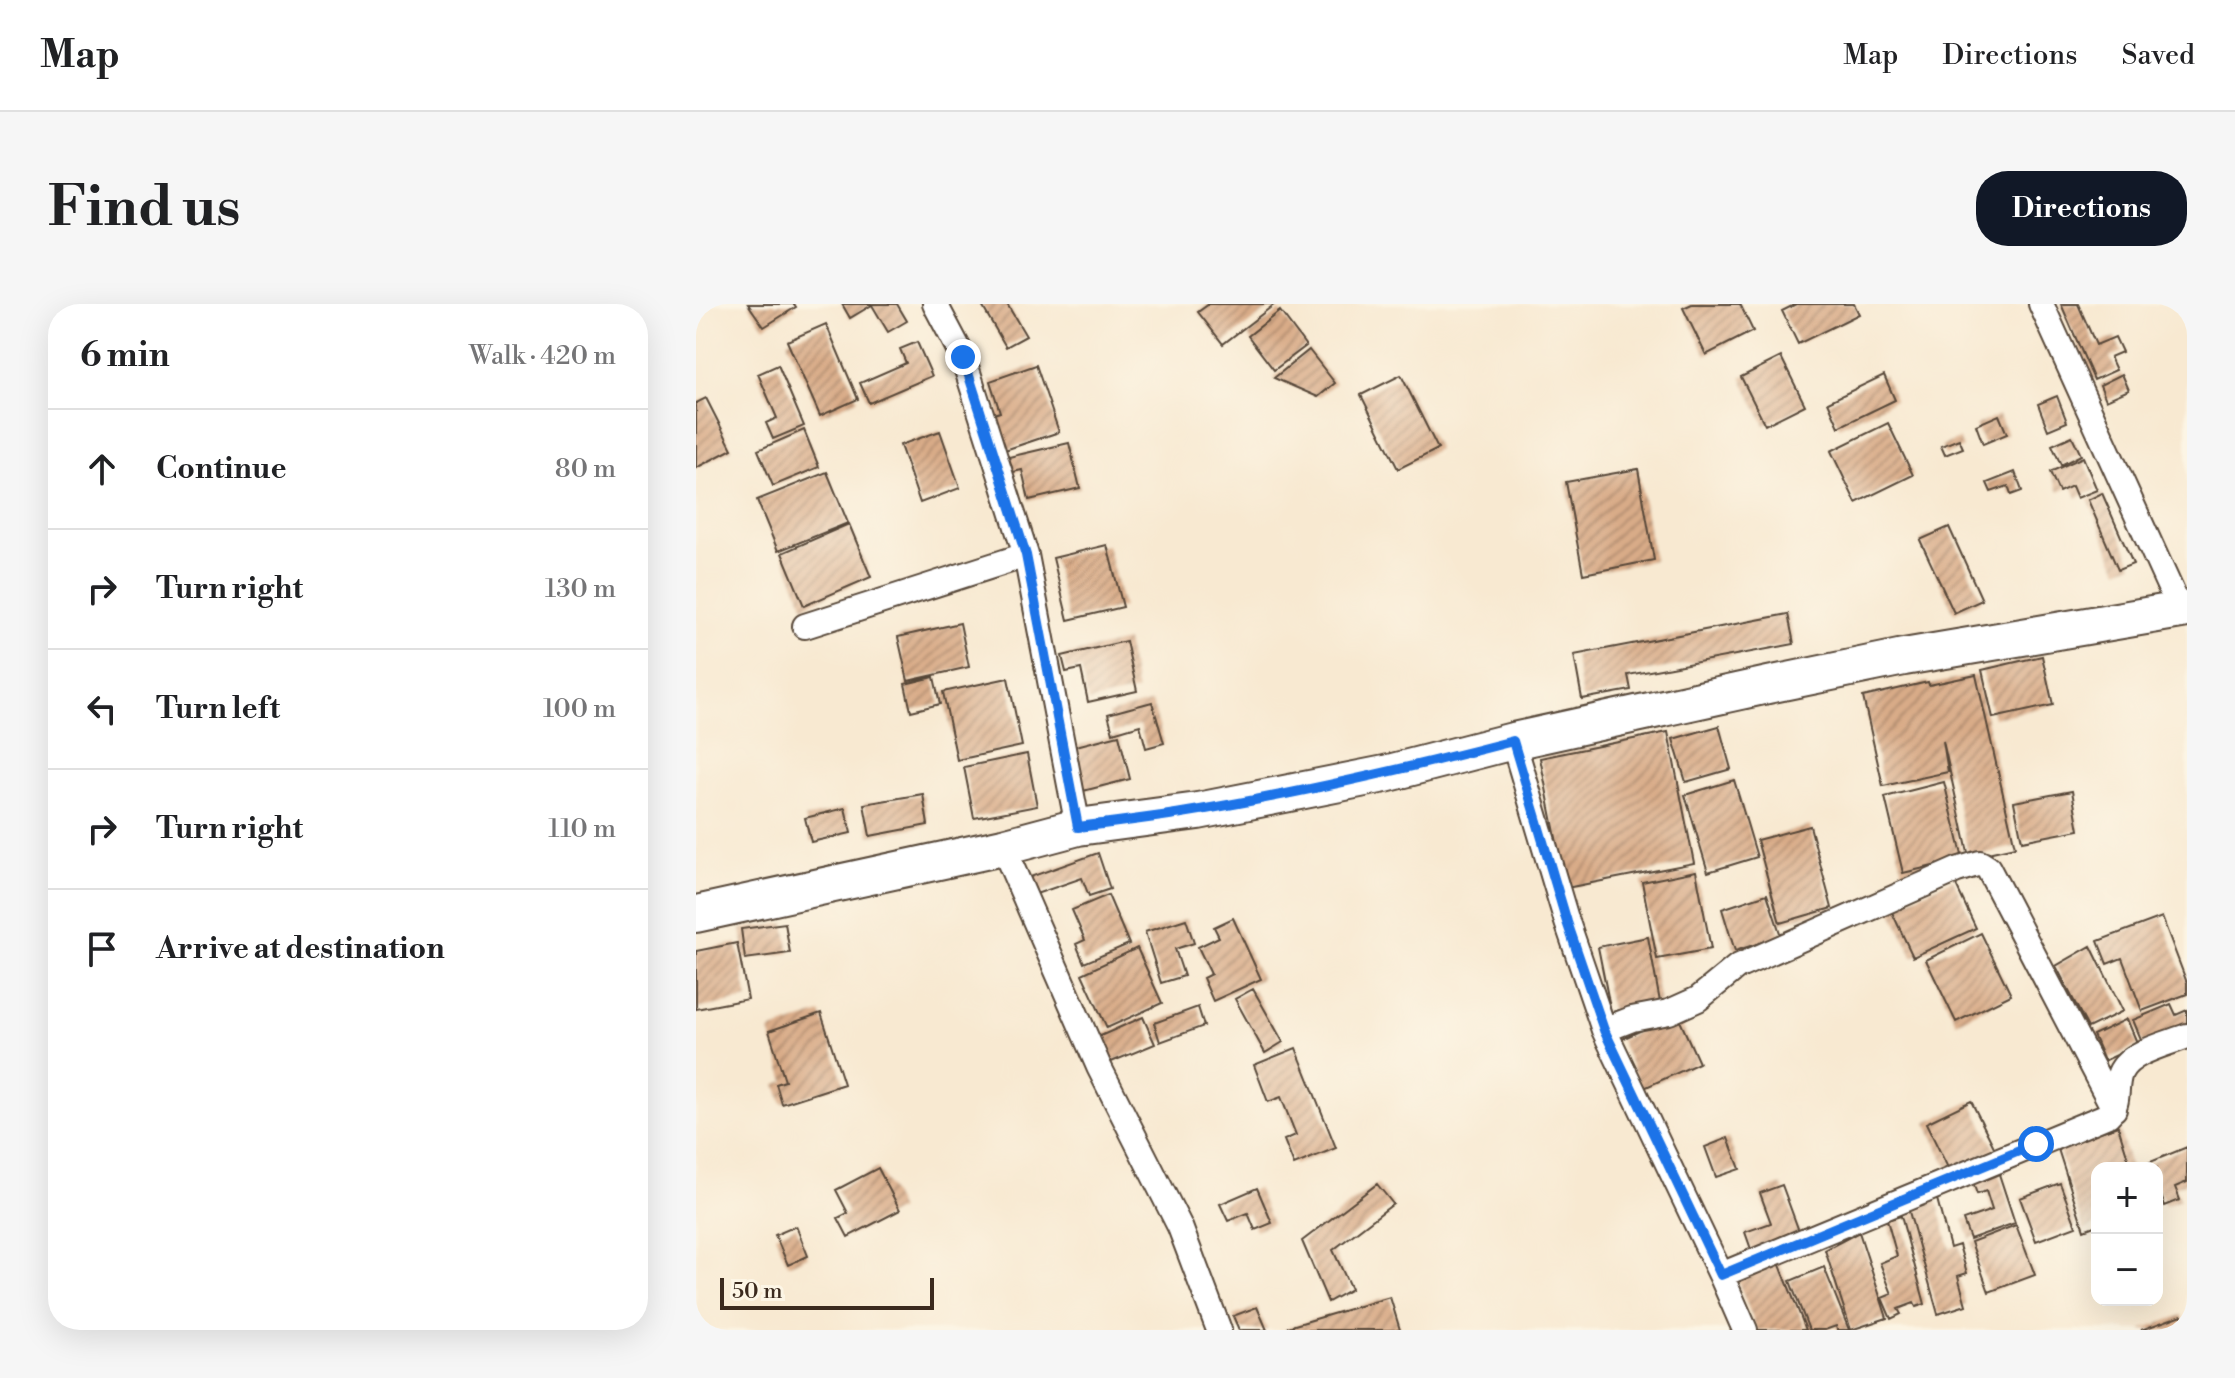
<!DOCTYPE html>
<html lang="en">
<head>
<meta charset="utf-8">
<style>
  :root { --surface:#fff; --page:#f6f6f6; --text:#202124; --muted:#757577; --line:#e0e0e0; --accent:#111827 }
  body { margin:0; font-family:"Libre Bodoni",serif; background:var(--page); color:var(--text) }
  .controls { position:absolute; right:24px; bottom:24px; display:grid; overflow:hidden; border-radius:16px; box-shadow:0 8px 32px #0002 }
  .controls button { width:72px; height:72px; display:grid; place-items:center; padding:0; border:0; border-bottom:2px solid var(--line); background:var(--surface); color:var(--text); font:40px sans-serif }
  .scale { position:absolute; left:24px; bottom:20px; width:214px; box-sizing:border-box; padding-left:8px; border:4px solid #3b2a1e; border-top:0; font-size:22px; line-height:28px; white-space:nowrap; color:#3b2a1e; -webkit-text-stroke:6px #fcf5e5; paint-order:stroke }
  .stop { position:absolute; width:24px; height:24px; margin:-18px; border:6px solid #1a73e8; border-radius:50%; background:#fff }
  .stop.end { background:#1a73e8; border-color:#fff; box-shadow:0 2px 8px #0008 }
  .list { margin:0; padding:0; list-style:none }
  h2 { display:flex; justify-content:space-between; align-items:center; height:104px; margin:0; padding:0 32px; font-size:34px }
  h2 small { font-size:26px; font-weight:400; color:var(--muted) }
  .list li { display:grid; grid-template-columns:52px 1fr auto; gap:24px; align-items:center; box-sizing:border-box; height:120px; padding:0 32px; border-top:2px solid var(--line) }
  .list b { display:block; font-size:30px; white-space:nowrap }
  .list em { font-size:26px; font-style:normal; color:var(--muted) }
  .icon { flex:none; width:44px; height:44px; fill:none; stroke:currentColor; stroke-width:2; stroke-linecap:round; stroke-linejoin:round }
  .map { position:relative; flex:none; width:1491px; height:1026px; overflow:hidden; border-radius:32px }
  header { display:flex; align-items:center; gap:48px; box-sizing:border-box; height:112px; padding:0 40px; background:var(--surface); border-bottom:2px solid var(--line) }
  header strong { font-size:38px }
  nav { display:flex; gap:44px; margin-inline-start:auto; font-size:28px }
  .intro { display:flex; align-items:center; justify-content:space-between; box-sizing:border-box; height:192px; padding:0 48px }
  h1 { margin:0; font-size:56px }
  .button { padding:20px 36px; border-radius:32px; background:var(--accent); color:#fff; font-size:28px; font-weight:700 }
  main { display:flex; gap:48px; padding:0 48px }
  aside { flex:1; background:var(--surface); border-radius:32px; box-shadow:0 8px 32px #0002 }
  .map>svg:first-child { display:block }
  .building { fill:url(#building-hatch) }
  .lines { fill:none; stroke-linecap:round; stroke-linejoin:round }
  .street-casing { stroke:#574739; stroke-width:28 }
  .secondary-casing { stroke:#574739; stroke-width:40 }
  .street { stroke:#fff; stroke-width:24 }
  .secondary { stroke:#fff; stroke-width:36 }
  .route { stroke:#1a73e8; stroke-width:10 }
</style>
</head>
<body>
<header>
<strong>Map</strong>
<nav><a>Map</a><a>Directions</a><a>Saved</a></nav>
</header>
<div class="intro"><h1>Find us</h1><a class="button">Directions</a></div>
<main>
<aside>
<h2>6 min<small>Walk · 420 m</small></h2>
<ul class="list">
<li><svg class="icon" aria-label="ahead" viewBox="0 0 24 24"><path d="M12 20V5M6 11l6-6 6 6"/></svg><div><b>Continue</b></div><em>80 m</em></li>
<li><svg class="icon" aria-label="right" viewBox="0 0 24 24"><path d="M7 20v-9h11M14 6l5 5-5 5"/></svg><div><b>Turn right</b></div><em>130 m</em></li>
<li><svg class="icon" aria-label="left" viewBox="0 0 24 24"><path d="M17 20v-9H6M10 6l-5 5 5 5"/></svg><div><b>Turn left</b></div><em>100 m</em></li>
<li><svg class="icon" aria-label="right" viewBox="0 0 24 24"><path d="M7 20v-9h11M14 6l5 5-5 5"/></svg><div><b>Turn right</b></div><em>110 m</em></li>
<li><svg class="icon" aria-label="arrive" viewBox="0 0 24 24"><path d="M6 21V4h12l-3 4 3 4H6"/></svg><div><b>Arrive at destination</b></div></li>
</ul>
</aside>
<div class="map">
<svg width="1491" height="1026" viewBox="0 0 1491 1026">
  <defs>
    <pattern id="building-hatch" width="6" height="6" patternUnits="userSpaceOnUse" patternTransform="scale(2)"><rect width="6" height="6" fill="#d9ac88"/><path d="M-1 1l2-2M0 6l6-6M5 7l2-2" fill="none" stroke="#b18c6f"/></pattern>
  </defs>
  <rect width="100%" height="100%" fill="#fcf5e5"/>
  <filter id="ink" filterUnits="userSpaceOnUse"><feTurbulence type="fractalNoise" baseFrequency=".0125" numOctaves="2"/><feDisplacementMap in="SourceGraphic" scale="16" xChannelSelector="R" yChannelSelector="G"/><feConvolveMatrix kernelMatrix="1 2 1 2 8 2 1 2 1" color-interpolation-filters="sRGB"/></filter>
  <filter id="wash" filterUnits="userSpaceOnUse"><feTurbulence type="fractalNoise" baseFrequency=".006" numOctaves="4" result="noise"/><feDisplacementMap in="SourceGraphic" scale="32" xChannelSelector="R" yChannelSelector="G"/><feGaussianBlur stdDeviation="1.8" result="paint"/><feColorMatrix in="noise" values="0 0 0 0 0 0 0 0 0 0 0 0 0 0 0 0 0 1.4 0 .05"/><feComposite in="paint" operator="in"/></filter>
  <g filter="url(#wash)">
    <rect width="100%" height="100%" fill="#f8e9d1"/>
    <g id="blocks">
      <path class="building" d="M52 0H98L100 3 68 23Z
        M146 0H201L211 17 192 28 176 1 154 14Z
        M285 0H311L330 32 310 43Z
        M513 0H579L527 40 502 8Z
        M996 0H1044L1057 27 1010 51 987 4Z
        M1100 0H1158L1163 10 1102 40 1086 7Z
        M1365 0H1382L1400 41 1419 33 1426 48 1414 53 1420 66 1398 76Z
        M584 7 610 42 578 66 552 32Z
        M130 20 162 95 124 112 91 37Z
        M221 38 236 72 173 99 164 79 210 59 204 45Z
        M613 46 639 79 622 93 578 74Z
        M1085 53 1109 101 1069 121 1045 73Z
        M82 61 108 122 77 135 70 119 81 114 62 70Z
        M340 61 363 128 303 148 291 112 304 108 294 77Z
        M1426 70 1433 86 1410 96 1404 81Z
        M705 71 742 145 702 165 665 91Z
        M1188 71 1199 96 1143 123 1132 98Z
        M1361 92 1371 118 1352 126 1342 100Z
        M10 94 36 145 0 164V99Z
        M1303 111 1311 130 1287 140 1280 121Z
        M1192 119 1217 171 1160 199 1135 147Z
        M108 126 123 163 77 182 62 146Z
        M244 127 264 184 224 199 204 141Z
        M1376 132 1385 151 1365 161 1356 141Z
        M1263 135 1267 144 1249 151 1245 142Z
        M373 139 384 184 333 196 326 166 317 168 313 153Z
        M1387 153 1401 186 1381 194 1376 182 1363 188 1354 168Z
        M942 165 958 256 887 270 870 178Z
        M131 168 152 219 82 247 61 196Z
        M1319 168 1326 187 1315 191 1312 182 1295 188 1291 179Z
        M1406 189 1437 260 1422 266 1392 196Z
        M153 220 175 273 108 302 86 249Z
        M1253 223 1286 296 1258 309 1224 236Z
        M411 241 427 303 372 316 357 254Z
        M1092 310 1098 340 932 371 935 386 886 395 878 351Z
        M264 319 273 363 212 377 202 333Z
        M430 337 441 387 392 398 385 365 370 368 366 352Z
        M1346 352 1357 401 1297 414 1286 366Z
        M1280 371 1319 543 1273 553 1247 437 1252 468 1187 482 1167 393 1232 378 1233 381Z
        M238 373 244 400 215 407 209 380Z
        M312 374 326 442 261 456 247 388Z
        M456 398 468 439 450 444 444 421 417 429 412 410Z
        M1023 422 1035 465 990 478 977 435Z
        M972 428 998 559 870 584 844 454Z
        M423 431 434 475 387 487 376 443Z
        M331 450 341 502 278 514 268 463Z
        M1038 476 1061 553 1012 568 989 491Z
        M1248 478 1267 555 1207 569 1189 493Z
        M1376 487 1383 526 1326 537 1318 498Z
        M227 490 232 521 174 532 168 500Z
        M149 504 155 529 115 538 109 514Z
        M1114 522 1136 604 1084 619 1061 536Z
        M402 549 414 585 393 592 386 574 340 590 334 573Z
        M1000 567 1015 645 961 655 946 578Z
        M1257 575 1280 624 1217 653 1194 604Z
        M1071 590 1085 632 1039 647 1026 605Z
        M412 591 433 640 388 659 380 640 389 636 376 606Z
        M1466 613 1491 679V690L1446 707 1426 654 1411 660 1402 637Z
        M537 614 565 675 517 697 507 674 515 670 502 643 523 633 518 623Z
        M490 615 498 639 479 645 488 672 465 679 449 628Z
        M89 619 94 649 49 655 45 625Z
        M1285 629 1315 691 1260 718 1230 656Z
        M952 633 964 698 915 708 902 643Z
        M41 639 52 695 0 705V647Z
        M1395 642 1427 707 1392 724 1360 662Z
        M441 644 466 699 411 724 386 670Z
        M557 685 587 738 569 749 539 695Z
        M1475 700 1480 711 1491 706V722L1447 740 1437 716Z
        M502 703 508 722 464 738 458 719Z
        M125 709 148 780 86 800 80 780 89 777 73 727Z
        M981 710 1003 759 946 785 924 736Z
        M447 713 459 740 413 759 402 733Z
        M1431 715 1442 741 1408 757 1397 731Z
        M600 744 640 844 598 861 588 836 600 831 585 793 572 798 558 761Z
        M1275 797 1299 845 1254 868 1230 819Z
        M1422 822 1435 864H1401V921L1388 926 1361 842Z
        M1032 834 1044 865 1020 873 1009 843Z
        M1491 843V878L1479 883 1484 896 1469 902 1461 882V864H1454L1452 859Z
        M182 864 204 906 152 933 142 914 152 909 140 886Z
        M1301 864 1319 919 1274 935 1267 916 1296 906 1290 887 1281 890 1275 873Z
        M1364 879 1380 922 1340 937 1324 894Z
        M681 880 697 900 637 946 655 985 632 998 606 937Z
        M1086 881 1104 930 1056 948 1049 928 1075 919 1064 889Z
        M561 884 576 919 559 926 552 909 532 917 524 900Z
        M1241 895 1254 944 1263 941 1271 969 1262 972 1270 1001 1242 1010 1212 904Z
        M1205 912 1229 1000 1220 1003 1218 999 1202 1005 1205 1010 1195 1015 1186 994 1196 990 1184 959 1201 952 1191 916Z
        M1320 921 1339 971 1293 988 1275 938Z
        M100 922 112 952 92 961 79 931Z
        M1163 928 1191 1014 1155 1026 1129 946Z
        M1082 956 1110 1026H1061L1040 973Z
        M1128 963 1153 1026H1141L1140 1022 1129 1026H1113L1094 977Z
        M694 993 704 1026H593L592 1023Z
        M561 1003 571 1026H543L537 1012Z
        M1486 1011 1491 1026H1445Z"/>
    </g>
  </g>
  <g filter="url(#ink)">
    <use href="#blocks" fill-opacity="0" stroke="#574739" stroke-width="2"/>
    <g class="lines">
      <defs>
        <path id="street" d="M239 0 267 53 330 251 382 523
          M1345 0 1484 306
          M109 322 330 251
          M817 437 871 618 908 726 1025 971 1049 1026
          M307 543 403 763 484 923 523 1026
          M908 726 936 715 973 708 1002 695 1041 663 1261 566 1284 559 1292 564 1418 805
          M1025 971 1412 811C1425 798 1418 785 1424 769 1433 748 1471 740 1491 732"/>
        <path id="secondary" d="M0 610 307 543 382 523 502 507 689 470 817 437 1072 381 1208 353 1491 305"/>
      </defs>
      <use href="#street" class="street-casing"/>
      <use href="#secondary" class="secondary-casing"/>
      <use href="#street" class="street"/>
      <use href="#secondary" class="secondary"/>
    </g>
  </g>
  <g class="lines" filter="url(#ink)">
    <path class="route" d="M267 53 330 251 382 523C423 518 464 513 504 506 610 488 713 464 817 437L871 618 908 726 1025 971 1340 840"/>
  </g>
</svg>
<div class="controls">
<button>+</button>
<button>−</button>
</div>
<div class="scale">50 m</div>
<div class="stop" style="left:1340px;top:840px"></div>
<div class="stop end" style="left:267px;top:53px"></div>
</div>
</main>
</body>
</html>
